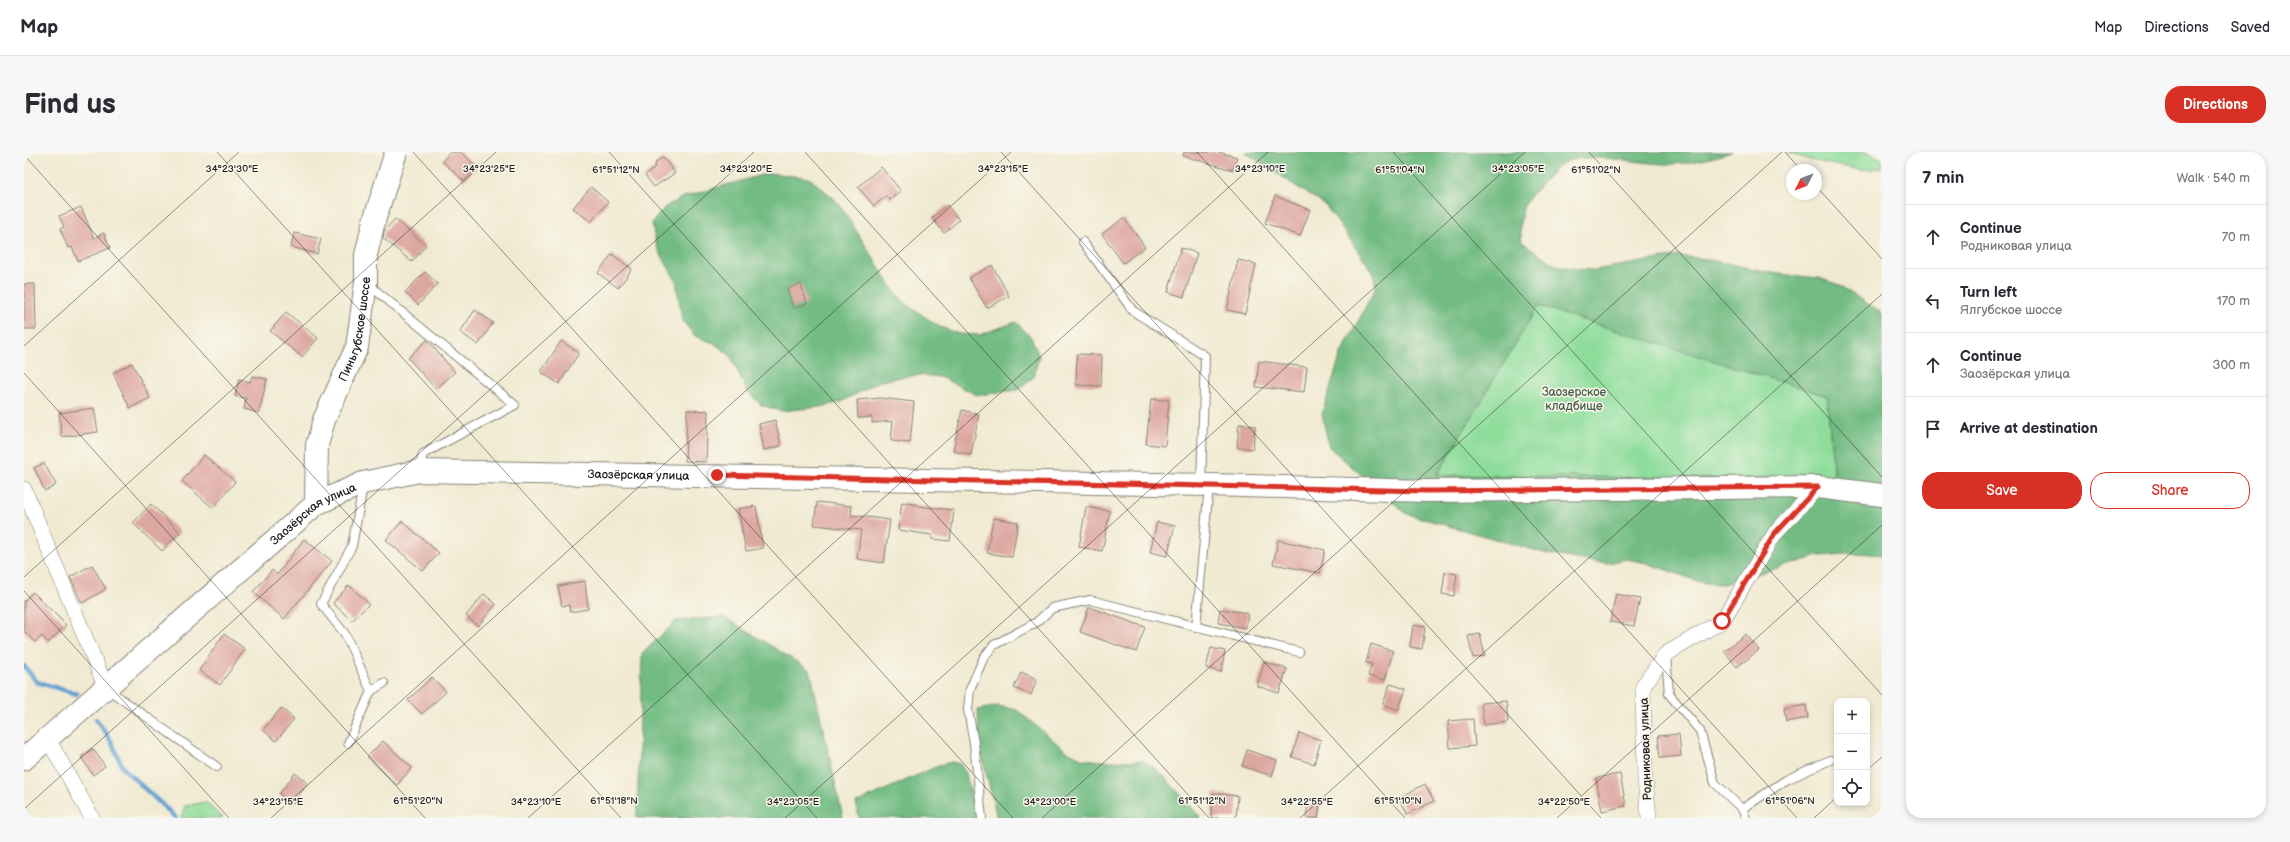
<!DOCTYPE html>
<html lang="en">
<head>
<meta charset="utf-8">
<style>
  :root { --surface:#fff; --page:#f7f7f7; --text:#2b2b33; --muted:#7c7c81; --line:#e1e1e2; --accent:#d93025 }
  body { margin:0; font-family:"Balsamiq Sans",sans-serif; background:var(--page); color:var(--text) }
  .controls { position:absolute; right:12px; bottom:12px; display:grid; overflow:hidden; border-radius:8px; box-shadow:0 2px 6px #0003 }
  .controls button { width:36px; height:36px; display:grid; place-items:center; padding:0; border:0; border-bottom:1px solid var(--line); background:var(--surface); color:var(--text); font:20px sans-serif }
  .compass { position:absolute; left:1762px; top:12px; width:36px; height:36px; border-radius:50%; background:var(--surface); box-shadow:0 2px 6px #0003; rotate:228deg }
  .stop { position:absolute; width:12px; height:12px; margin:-9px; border:3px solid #d93025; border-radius:50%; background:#fff }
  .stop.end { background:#d93025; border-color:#fff; box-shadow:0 1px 4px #0008 }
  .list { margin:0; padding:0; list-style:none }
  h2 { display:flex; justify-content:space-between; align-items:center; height:52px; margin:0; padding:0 16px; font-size:17px }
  h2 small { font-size:13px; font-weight:400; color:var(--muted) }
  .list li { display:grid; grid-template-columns:26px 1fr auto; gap:12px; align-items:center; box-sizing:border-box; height:64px; padding:0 16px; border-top:1px solid var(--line) }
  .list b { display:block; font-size:15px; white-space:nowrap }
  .list p { margin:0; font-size:13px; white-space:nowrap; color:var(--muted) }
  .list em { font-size:13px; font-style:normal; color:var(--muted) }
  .actions { display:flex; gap:8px; padding:12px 16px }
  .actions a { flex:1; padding:9px 0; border:1px solid var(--accent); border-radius:16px; text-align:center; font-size:14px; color:var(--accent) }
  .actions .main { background:var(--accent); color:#fff }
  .icon { flex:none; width:22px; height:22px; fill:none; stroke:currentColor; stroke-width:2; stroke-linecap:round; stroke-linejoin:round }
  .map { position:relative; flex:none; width:1858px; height:666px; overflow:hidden; border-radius:16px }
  header { display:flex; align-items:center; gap:24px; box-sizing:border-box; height:56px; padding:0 20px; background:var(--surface); border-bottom:1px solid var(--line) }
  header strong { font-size:19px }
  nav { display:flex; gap:22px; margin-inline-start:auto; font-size:14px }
  .intro { display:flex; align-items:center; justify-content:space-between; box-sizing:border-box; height:96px; padding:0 24px }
  h1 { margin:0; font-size:28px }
  .button { padding:10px 18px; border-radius:16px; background:var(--accent); color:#fff; font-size:14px; font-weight:700 }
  main { display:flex; gap:24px; padding:0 24px }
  aside { flex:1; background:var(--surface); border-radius:16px; box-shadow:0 2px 6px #0003 }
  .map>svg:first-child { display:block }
  .green { fill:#8edd9b; stroke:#557c5c }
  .forest { fill:#72bc83; stroke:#476c50; fill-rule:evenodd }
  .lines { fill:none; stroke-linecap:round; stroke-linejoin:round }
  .stream { stroke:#60a0d3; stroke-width:4.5 }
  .building { fill:#dda7a1 }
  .lane-casing { stroke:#868376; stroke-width:10 }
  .street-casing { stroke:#868376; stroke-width:16 }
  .secondary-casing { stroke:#868376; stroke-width:24 }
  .lane { stroke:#fff; stroke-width:8 }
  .street { stroke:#fff; stroke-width:15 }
  .secondary { stroke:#fff; stroke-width:22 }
  .route { stroke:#d93025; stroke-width:5 }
  .ticks { fill:none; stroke:#1c1c1c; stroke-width:1; stroke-opacity:0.45 }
  .labels { text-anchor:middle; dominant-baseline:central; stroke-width:3; stroke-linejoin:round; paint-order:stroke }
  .street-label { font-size:12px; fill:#1c1c1c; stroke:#fbf7ec }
  .park-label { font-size:12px; fill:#446048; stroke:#fbf7ec }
  .ticks-label { font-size:10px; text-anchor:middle; fill:#1c1c1c; stroke:#fbf7ec; stroke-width:3; stroke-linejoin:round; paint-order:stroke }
</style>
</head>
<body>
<header>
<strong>Map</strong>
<nav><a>Map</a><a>Directions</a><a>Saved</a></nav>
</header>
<div class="intro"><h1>Find us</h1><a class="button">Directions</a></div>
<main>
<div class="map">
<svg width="1858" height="666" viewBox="0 0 1858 666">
  <rect width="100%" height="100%" fill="#fbf7ec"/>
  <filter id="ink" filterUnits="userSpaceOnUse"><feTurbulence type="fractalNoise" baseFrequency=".025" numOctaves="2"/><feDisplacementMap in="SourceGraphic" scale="8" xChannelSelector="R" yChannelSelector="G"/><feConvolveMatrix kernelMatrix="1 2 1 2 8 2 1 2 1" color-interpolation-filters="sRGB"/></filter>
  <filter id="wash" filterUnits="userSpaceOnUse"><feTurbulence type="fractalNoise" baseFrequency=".012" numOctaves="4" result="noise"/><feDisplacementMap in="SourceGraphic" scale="16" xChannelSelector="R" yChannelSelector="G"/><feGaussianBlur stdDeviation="0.9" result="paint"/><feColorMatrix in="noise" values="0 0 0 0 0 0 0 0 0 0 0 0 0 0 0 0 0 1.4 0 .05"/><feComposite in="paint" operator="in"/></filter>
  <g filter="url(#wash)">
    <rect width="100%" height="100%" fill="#f0ead1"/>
    <path class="green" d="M1763 0H1843L1858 7V16L1837 18 1786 8Z
      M1514 153 1803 244 1810 328 1413 324Z
      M181 650 199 666H157L161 654Z"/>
    <path class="forest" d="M1221 0H1708C1688 6 1669 11 1649 12 1617 13 1573 0 1543 9 1532 15 1522 26 1514 36 1496 55 1494 64 1498 90L1531 113 1551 117 1570 118 1654 104 1676 106 1754 122 1795 126 1815 133 1858 161V403L1834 401 1795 404 1699 432 1679 431 1623 411 1603 407 1584 411 1564 409 1524 402 1383 362 1305 295 1298 262 1317 202 1352 135 1349 120 1302 54ZM1514 154 1803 244 1810 328 1413 323Z
      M745 21 785 26 800 38 815 52 869 137 882 152 916 175 935 182 955 183 992 170 1007 185 1015 204 1010 225 994 238 953 243 916 225 896 223 876 225 854 230 817 250 796 255 757 259 737 253 723 239 706 203 690 191 671 184 658 168 652 129 632 93 628 71 641 55 659 45Z
      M700 465 786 518 819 666H613L618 502 652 469Z
      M974 554 993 558 1041 598 1059 607 1079 609H1119L1136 620 1177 666H973L955 592 954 558Z
      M927 610 936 612 942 621 952 666H835L832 651 916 613Z"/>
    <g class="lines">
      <path class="stream" d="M0 514 13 530 53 542
        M72 567 87 589 99 616 152 666"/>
    </g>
    <g id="blocks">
      <path class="building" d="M426 0H437L453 15 440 29 418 9Z
        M1160 0H1194L1213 5 1209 18 1159 4Z
        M639 5 651 21 630 35 621 23 630 16 632 10Z
        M857 15 877 39 866 48 862 44 850 54 834 35Z
        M567 35 584 50 567 70 549 56Z
        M1251 44 1286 58 1276 84 1241 71Z
        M923 53 935 68 920 81 908 66Z
        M57 55 70 86 80 81 86 96 54 109 48 95 44 96 36 77 40 75 35 64Z
        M1100 66 1121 95 1099 111 1078 82Z
        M371 67 402 93 388 110 359 86 360 79Z
        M270 81 297 87 293 102 267 95Z
        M1157 96 1173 101 1160 145 1144 140Z
        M588 102 608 117 594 136 574 121Z
        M1214 108 1232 112 1221 162 1203 158Z
        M968 113 985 144 963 156 945 126Z
        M401 120 414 132 394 153 381 140Z
        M0 132H11L12 177H0Z
        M777 132 783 152 769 156 763 137Z
        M451 158 469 171 454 193 436 180Z
        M262 160 294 186 278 205 246 179Z
        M403 188 431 220 412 237 384 206Z
        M537 189 555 201 535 232 517 220Z
        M1053 202 1078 203 1077 234 1052 233Z
        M1235 209 1283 215 1280 240 1232 235Z
        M108 211 126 246 106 256 89 221Z
        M228 224 243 227 235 261 220 257 222 246 211 244 215 227 226 230Z
        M856 246 890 250 886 291 867 289 869 269 848 271V265L834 266 833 248Z
        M1127 247 1145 248 1141 294 1122 292Z
        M70 256 74 280 38 285 35 261Z
        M663 258 684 259 682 310 661 309Z
        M938 258 955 262 947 303 929 299Z
        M751 268 757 294 740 298 735 272Z
        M1215 272 1231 274 1229 297 1213 295Z
        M180 303 211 330 189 356 158 329Z
        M20 311 32 333 21 339 10 316Z
        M793 350 828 354 827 363 866 368 860 411 833 407 837 378 790 373Z
        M878 350 894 353V354L930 358 926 389 908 387V383L874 378Z
        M127 352 156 380 138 399 109 371Z
        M732 354 739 396 722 399 714 357Z
        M1062 355 1086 359 1078 399 1055 395Z
        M969 366 994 370 988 405 963 401Z
        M378 369 415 401 399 419 362 388Z
        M1133 370 1151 374 1143 404 1126 400Z
        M280 387 308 409 260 467 229 440 248 418 253 423Z
        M1254 388 1301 398 1296 421 1249 412Z
        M68 413 82 437 58 451 46 425Z
        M1421 420 1433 422 1430 444 1418 442Z
        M561 429 564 457 546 460 545 453 538 454 534 434Z
        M325 433 345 452 328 469 309 451Z
        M9 440 42 473 24 491 18 484 11 490 0 479V449Z
        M460 442 472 452 454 474 442 464Z
        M1592 442 1616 447 1610 474 1586 470Z
        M1065 455 1121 475 1112 500 1056 480Z
        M1196 457 1224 461 1222 476 1194 471Z
        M1389 473 1401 475 1398 497 1386 495Z
        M200 482 221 497 196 533 175 518Z
        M1456 482 1461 504 1449 506 1444 484Z
        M1722 482 1735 498 1713 515 1700 499Z
        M1347 492 1369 499 1361 528 1344 524 1348 512 1342 511Z
        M1187 496 1201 499 1197 520 1182 516Z
        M1240 510 1263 517 1255 541 1233 534Z
        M997 520 1013 527 1007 543 990 536Z
        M408 525 422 540 398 562 384 548Z
        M1366 532 1382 537 1374 558 1359 552Z
        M1482 549 1484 570 1460 573 1457 551Z
        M1782 553 1784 566 1762 570 1760 557Z
        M257 556 270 567 252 589 239 578Z
        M1449 567 1451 594 1426 596 1424 569Z
        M1275 581 1297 588 1290 612 1268 605Z
        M1655 582 1657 604 1636 606 1634 584Z
        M359 589 388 616 373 633 343 605Z
        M69 597 81 614 69 623 57 605Z
        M1223 598 1253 608 1248 624 1218 614Z
        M271 621 284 631 269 652 255 642Z
        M1596 622 1602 654 1578 659 1572 626Z
        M1401 632 1410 649 1384 662 1375 646Z
        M1189 641 1214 644 1212 666H1187Z
        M1284 652 1296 653 1294 666H1282Z"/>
    </g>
  </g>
  <g filter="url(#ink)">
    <use href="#blocks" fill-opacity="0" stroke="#868376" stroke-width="1"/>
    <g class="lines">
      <defs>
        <path id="lane" d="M1059 90 1109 159 1181 204 1177 332
          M344 132 491 253 399 302 395 318
          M339 334 328 394 297 452 321 482 347 539
          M1172 476 1185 333
          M1642 503 1645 542 1676 579 1691 631 1718 657 1722 666
          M82 536 193 615
          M324 591 347 539 360 531
          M1718 657 1762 628 1806 608
          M958 666 950 591 944 558 946 537 960 505 970 493 1013 470 1028 456 1066 448 1275 500"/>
        <path id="street" d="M0 337 82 536
          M24 587 68 666
          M1625 666 1621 628 1619 534 1642 502 1698 469 1751 381 1794 335"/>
        <g id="secondary">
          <path id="s1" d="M292 352 293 293 300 268 333 195 342 130V103L350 69 372 0"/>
          <path id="s2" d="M0 607 292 352 339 331 395 319 1185 333 1403 339 1794 335 1858 343"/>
        </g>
      </defs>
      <use href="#lane" class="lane-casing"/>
      <use href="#street" class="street-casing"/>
      <use href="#secondary" class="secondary-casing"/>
      <use href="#lane" class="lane"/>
      <use href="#street" class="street"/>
      <use href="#secondary" class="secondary"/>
    </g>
  </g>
  <g class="lines" filter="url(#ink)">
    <path class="route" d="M693 323 1403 339 1794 335 1751 381 1698 469"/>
  </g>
  <path class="ticks" d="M193 0 793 666M389 0 989 666M585 0 1185 666M781 0 1381 666M977 0 1577 666M1173 0 1773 666M1369 0 1858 543M1565 0 1858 325M1761 0 1777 18M0 3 597 666M1792 34 1858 107M0 194 215 0M0 221 401 666M0 425 472 0M0 439 205 666M1843 618 1858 605M0 657 730 0M0 657 9 666M247 666 987 0M504 666 1244 0M761 666 1501 0M1018 666 1758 0M1276 666 1858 142M1533 666 1858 373M1790 666 1813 645"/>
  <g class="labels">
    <g class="street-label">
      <text stroke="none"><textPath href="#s1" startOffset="182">Пиньгубское шоссе</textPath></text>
      <text stroke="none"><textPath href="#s2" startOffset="716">Заозёрская улица</textPath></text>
      <text stroke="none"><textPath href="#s2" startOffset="380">Заозёрская улица</textPath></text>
      <text transform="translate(1622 597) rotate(-92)">Родниковая улица</text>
    </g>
    <g class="park-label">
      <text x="1550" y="240">Заозерское<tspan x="1550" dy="14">кладбище</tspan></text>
    </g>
  </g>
  <g class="ticks-label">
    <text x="465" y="20">34°23'25"E</text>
    <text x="722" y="20">34°23'20"E</text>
    <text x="979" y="20">34°23'15"E</text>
    <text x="1236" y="20">34°23'10"E</text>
    <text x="1494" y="20">34°23'05"E</text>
    <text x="208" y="20">34°23'30"E</text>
    <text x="592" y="21">61°51'12"N</text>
    <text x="1376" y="21">61°51'04"N</text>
    <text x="1572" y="21">61°51'02"N</text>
    <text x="394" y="652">61°51'20"N</text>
    <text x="590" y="652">61°51'18"N</text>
    <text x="1178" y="652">61°51'12"N</text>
    <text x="1374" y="652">61°51'10"N</text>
    <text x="1766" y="652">61°51'06"N</text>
    <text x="254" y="653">34°23'15"E</text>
    <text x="512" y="653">34°23'10"E</text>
    <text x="769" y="653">34°23'05"E</text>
    <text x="1026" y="653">34°23'00"E</text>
    <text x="1283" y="653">34°22'55"E</text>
    <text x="1540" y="653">34°22'50"E</text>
  </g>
</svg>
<div class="controls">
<button>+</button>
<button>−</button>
<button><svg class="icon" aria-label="locate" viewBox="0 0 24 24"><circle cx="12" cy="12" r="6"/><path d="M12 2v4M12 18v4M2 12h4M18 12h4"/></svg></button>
</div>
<svg class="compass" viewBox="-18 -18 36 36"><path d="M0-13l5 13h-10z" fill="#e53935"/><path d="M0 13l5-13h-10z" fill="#7c7c81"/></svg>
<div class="stop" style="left:1698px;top:469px"></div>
<div class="stop end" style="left:693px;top:323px"></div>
</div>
<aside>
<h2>7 min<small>Walk · 540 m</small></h2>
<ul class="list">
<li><svg class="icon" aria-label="ahead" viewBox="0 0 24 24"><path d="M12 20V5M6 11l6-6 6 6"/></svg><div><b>Continue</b><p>Родниковая улица</p></div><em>70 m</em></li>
<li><svg class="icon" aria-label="left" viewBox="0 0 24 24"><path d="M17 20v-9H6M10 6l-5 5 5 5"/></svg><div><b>Turn left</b><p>Ялгубское шоссе</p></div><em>170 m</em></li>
<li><svg class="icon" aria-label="ahead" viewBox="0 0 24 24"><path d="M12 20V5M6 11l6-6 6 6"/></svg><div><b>Continue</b><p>Заозёрская улица</p></div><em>300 m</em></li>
<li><svg class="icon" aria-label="arrive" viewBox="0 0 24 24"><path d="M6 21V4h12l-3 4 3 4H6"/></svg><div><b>Arrive at destination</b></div></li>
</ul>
<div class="actions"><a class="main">Save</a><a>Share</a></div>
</aside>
</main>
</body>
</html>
